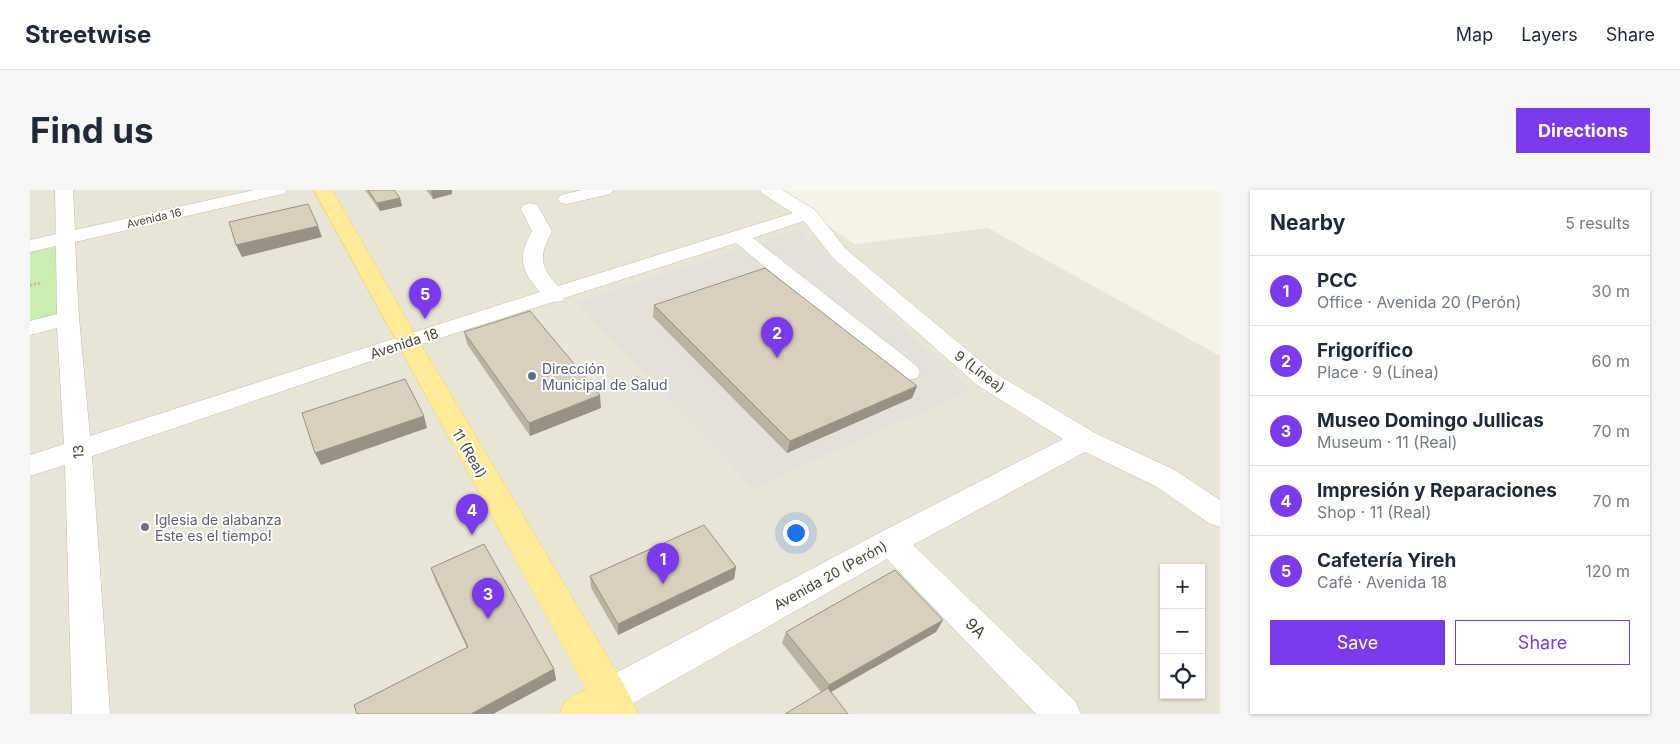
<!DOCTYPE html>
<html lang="en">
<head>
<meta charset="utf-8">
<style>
  :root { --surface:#fff; --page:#f6f6f7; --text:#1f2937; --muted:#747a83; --line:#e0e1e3; --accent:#7c3aed }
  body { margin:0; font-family:Inter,sans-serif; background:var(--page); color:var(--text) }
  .controls { position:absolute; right:15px; bottom:15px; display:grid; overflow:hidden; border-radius:0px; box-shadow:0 1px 4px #0004 }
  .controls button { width:45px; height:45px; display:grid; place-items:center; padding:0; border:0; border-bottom:1px solid var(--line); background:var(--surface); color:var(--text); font:25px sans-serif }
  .you { position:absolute; left:765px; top:342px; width:18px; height:18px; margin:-12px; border:4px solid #fff; border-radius:50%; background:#1a73e8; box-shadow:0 0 0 8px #1a73e833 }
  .badge { display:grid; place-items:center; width:32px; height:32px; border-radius:50%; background:var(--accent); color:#fff; font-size:16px; font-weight:700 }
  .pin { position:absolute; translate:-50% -41px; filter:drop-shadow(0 1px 2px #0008) }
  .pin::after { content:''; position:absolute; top:26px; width:18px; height:15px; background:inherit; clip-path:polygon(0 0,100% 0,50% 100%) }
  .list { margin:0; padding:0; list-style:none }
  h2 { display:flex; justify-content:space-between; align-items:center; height:65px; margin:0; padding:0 20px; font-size:21px }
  h2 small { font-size:16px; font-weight:400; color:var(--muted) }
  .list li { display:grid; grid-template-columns:32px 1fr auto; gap:15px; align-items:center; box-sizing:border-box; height:70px; padding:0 20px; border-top:1px solid var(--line) }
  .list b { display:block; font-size:19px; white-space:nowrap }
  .list p { margin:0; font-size:16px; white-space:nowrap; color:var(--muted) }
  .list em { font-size:16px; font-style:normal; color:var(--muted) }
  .actions { display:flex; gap:10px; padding:15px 20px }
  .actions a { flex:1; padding:11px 0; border:1px solid var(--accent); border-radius:0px; text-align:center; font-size:18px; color:var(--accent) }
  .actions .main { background:var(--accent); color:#fff }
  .icon { flex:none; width:28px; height:28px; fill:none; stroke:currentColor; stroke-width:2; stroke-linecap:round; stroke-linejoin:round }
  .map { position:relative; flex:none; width:1190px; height:524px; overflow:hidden; border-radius:0px }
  header { display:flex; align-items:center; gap:30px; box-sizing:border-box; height:70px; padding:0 25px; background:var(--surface); border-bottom:1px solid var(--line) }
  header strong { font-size:24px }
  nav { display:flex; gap:28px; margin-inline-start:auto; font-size:18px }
  .intro { display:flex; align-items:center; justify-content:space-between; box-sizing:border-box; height:120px; padding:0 30px }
  h1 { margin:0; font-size:35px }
  .button { padding:12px 22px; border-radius:0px; background:var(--accent); color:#fff; font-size:18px; font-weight:700 }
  main { display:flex; gap:30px; padding:0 30px }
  aside { flex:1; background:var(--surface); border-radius:0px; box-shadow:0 1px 4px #0004 }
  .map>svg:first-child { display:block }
  .residential { fill:#e9e5d6; fill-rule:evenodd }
  .industrial { fill:#e5e1da }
  .green { fill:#caecae }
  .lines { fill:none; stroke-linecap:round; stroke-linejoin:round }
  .minor-casing { stroke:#c1bcaa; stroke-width:1 }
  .major-casing { stroke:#edd05e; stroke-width:1 }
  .path { stroke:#c4b99a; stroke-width:2.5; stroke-dasharray:2 2; stroke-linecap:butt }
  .minor { fill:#fff; fill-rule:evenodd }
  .major { fill:#ffeb97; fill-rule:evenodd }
  .wall { fill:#bab3a2 }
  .shaded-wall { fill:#979284 }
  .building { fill:#d8d0bc; stroke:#979284 }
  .service-dot { fill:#5c6f8a; stroke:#fff; stroke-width:2 }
  .worship-dot { fill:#6b7280; stroke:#fff; stroke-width:2 }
  .labels { text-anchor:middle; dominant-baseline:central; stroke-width:4; stroke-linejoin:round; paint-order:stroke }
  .far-street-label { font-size:11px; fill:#494436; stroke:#fff }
  .street-label { font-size:14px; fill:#494436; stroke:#fff }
  .service-label { font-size:14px; fill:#4e5e75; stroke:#fff; text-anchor:start }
  .worship-label { font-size:14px; fill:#5b616d; stroke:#fff; text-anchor:start }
  .near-street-label { font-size:16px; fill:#494436; stroke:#fff }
</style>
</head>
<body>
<header>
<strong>Streetwise</strong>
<nav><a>Map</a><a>Layers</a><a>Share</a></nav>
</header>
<div class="intro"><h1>Find us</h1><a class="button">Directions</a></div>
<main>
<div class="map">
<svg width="1190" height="524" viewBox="0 0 1190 524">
  <rect width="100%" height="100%" fill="#f5f2e8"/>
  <path class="residential" d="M0 0H742L825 54 958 38 1190 166V524H0ZM1134 378H1171V505H1134Z"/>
  <path class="industrial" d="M769 39 941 200 723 298 547 113Z"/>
  <path class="green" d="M29 53 27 125 0 132V59Z"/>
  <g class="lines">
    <defs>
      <path id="minor" d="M25 0H43L45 40 224 0H257L254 4 248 5 45 52 49 128 60 246 510 102C490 79 488 68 502 41L491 19 493 15 500 13 507 15 522 41C509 65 509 76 528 96L763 23 733 4 730 0H752L785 20 816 59 965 183 1065 243 1145 280 1190 310V337L1179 333 1125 296 1055 262 883 355 1045 511 1051 524H1006L857 369 593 519 580 524 567 519 562 506 567 493 849 343 1033 249 947 195 802 67 774 31 723 48 887 176 890 182 887 188 878 190 869 188 706 53 534 108 533 111 523 112 385 156 62 266 80 524H42L35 275 0 286V265L34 254 27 138 0 145V131L27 124 26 56 0 62V50L26 44Z
        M552 0H583L580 4 537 14 531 13 528 9 531 5Z"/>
      <path id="major" d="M284 0H302L389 151 593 493 609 524H529L535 511 556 499Z"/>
    </defs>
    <use href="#minor" class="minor-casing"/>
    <use href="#major" class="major-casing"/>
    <path class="path" d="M0 95 12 93"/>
    <use href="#minor" class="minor"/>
    <use href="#major" class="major"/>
  </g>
  <path class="wall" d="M335 0H364L370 8 372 16 350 21Z
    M396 0H422V4L403 9Z
    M624 115 887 196 882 208 757 263 623 127Z
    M434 142 571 218 500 246 437 154Z
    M706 377 704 389 588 445 561 398 560 386Z
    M401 378 524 479 526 490 463 524H327L437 458 405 390Z
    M913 430 906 442 800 502H791L752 453 756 442Z"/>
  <path class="shaded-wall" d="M404 0H422V4L403 9 401 1Z
    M370 8 372 16 350 21 347 13Z
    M288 36 292 47 212 67 206 55Z
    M887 196 882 208 757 263 760 251Z
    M570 205 571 218 500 246 499 233Z
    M394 226 397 238 291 275 285 263Z
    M706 377 704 389 588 445V434Z
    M913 430 906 442 794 506 799 495Z
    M524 479 526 490 463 524H441Z"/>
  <path class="building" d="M338 0H364L370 8 347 13Z
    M278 14 288 36 206 55 199 32Z
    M735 78 887 196 760 251 624 115Z
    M500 121 570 205 499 233 434 142Z
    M375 189 394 226 285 263 272 223Z
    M674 335 706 377 588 434 560 386Z
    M454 354 524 479 441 524H327L324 515 438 457 401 378Z
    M865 380 913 430 799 495 756 442Z
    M798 498 818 524H755Z"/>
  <circle class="service-dot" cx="502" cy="186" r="5"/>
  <circle class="worship-dot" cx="115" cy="337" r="5"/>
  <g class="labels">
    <g class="far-street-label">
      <text transform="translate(124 28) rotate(-13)">Avenida 16</text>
    </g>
    <g class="street-label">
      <text transform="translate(374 153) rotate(-18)">Avenida 18</text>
      <text transform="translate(950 181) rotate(37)">9 (Línea)</text>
      <text transform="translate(48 262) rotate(-93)">13</text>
      <text transform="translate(440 263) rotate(60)">11 (Real)</text>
      <text transform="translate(800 385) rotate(-29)">Avenida 20 (Perón)</text>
    </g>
    <g class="service-label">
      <text x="512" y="178">Dirección<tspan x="512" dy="16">Municipal de Salud</tspan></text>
    </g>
    <g class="worship-label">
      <text x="125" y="329">Iglesia de alabanza<tspan x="125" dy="16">Este es el tiempo!</tspan></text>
    </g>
    <g class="near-street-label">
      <text transform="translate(946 438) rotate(45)">9A</text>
    </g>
  </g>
</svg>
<div class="controls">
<button>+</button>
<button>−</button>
<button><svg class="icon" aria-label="locate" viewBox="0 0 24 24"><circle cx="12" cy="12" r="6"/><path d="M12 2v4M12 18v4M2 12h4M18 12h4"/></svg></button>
</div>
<div class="you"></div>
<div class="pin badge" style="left:633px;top:394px">1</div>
<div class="pin badge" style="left:747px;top:168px">2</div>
<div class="pin badge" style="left:458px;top:429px">3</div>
<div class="pin badge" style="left:442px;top:345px">4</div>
<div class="pin badge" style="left:395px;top:129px">5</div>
</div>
<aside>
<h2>Nearby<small>5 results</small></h2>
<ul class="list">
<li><span class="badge">1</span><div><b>PCC</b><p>Office · Avenida 20 (Perón)</p></div><em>30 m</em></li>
<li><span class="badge">2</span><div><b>Frigorífico</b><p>Place · 9 (Línea)</p></div><em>60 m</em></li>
<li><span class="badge">3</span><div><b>Museo Domingo Jullicas</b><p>Museum · 11 (Real)</p></div><em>70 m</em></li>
<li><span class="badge">4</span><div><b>Impresión y Reparaciones</b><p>Shop · 11 (Real)</p></div><em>70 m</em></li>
<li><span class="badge">5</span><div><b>Cafetería Yireh</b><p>Café · Avenida 18</p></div><em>120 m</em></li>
</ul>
<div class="actions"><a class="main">Save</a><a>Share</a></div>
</aside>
</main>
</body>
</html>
